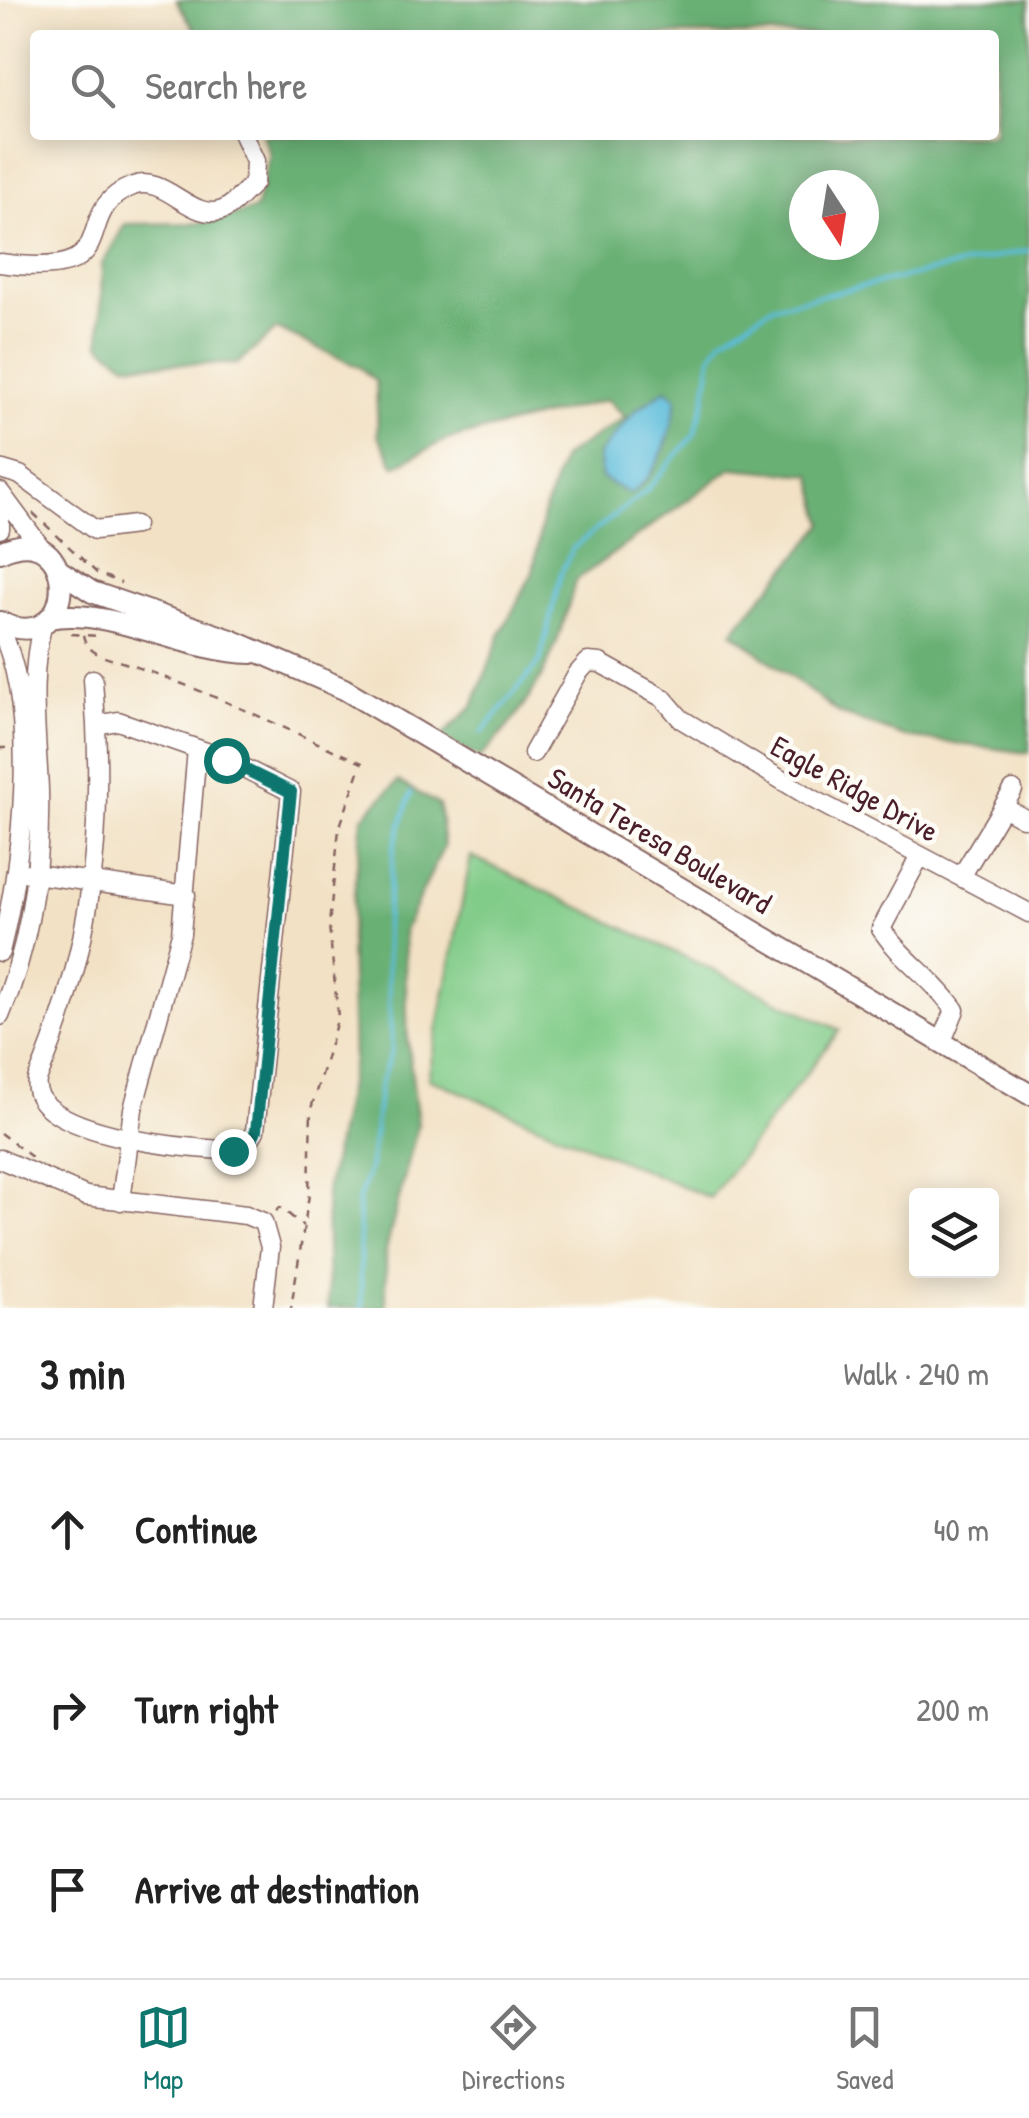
<!DOCTYPE html>
<html lang="en">
<head>
<meta charset="utf-8">
<style>
  :root { --surface:#fff; --page:#f2f2f2; --text:#222; --muted:#767676; --line:#e0e0e0; --accent:#0f766e }
  body { margin:0; font-family:"Patrick Hand",sans-serif; background:var(--page); color:var(--text) }
  .controls { position:absolute; right:30px; bottom:30px; display:grid; overflow:hidden; border-radius:10px; box-shadow:0 5px 25px #0003 }
  .controls button { width:90px; height:90px; display:grid; place-items:center; padding:0; border:0; border-bottom:2px solid var(--line); background:var(--surface); color:var(--text); font:50px sans-serif }
  .compass { position:absolute; left:789px; top:170px; width:90px; height:90px; border-radius:50%; background:var(--surface); box-shadow:0 5px 25px #0003; rotate:168deg }
  .stop { position:absolute; width:30px; height:30px; margin:-22px; border:8px solid #0f766e; border-radius:50%; background:#fff }
  .stop.end { background:#0f766e; border-color:#fff; box-shadow:0 2px 10px #0008 }
  .list { margin:0; padding:0; list-style:none }
  h2 { display:flex; justify-content:space-between; align-items:center; height:130px; margin:0; padding:0 40px; font-size:42px }
  h2 small { font-size:32px; font-weight:400; color:var(--muted) }
  .list li { display:grid; grid-template-columns:65px 1fr auto; gap:30px; align-items:center; box-sizing:border-box; height:180px; padding:0 40px; border-top:2px solid var(--line) }
  .list b { display:block; font-size:38px; white-space:nowrap }
  .list em { font-size:32px; font-style:normal; color:var(--muted) }
  .icon { flex:none; width:55px; height:55px; fill:none; stroke:currentColor; stroke-width:2; stroke-linecap:round; stroke-linejoin:round }
  .map { position:relative; flex:none; width:1029px; height:1308px; overflow:hidden }
  .search { position:absolute; background:var(--surface); box-shadow:0 5px 25px #0003; left:30px; right:30px; top:30px; height:110px; display:flex; align-items:center; gap:25px; box-sizing:border-box; padding:0 35px; border-radius:10px; color:var(--muted); font-size:38px }
  .sheet { height:670px; background:var(--surface) }
  nav { display:flex; justify-content:space-around; align-items:center; box-sizing:border-box; height:140px; border-top:2px solid var(--line); background:var(--surface); font-size:28px; color:var(--muted) }
  nav a { display:grid; justify-items:center; gap:5px }
  nav .on { color:var(--accent) }
  .map>svg:first-child { display:block }
  .green { fill:#82cc89; stroke:#66765a; stroke-width:2.5 }
  .forest { fill:#69b075; stroke:#5a6850; stroke-width:2.5; fill-rule:evenodd }
  .water { fill:#5dbddb; stroke:#546e83; stroke-width:2.5 }
  .lines { fill:none; stroke-linecap:round; stroke-linejoin:round }
  .stream { stroke:#5dbddb; stroke-width:4 }
  .minor-casing { stroke:#856361; stroke-width:21 }
  .major-casing { stroke:#856361; stroke-width:24 }
  .path { stroke:#856361; stroke-width:2.5; stroke-dasharray:8 8; stroke-linecap:butt }
  .minor { stroke:#fff; stroke-width:18 }
  .major { stroke:#fff; stroke-width:20 }
  .route { stroke:#0f766e; stroke-width:12 }
  .labels { text-anchor:middle; dominant-baseline:central; stroke-width:9; stroke-linejoin:round; paint-order:stroke }
  .street-label { font-size:30px; fill:#4a1f2b; stroke:#fdfcf7 }
</style>
</head>
<body>
<div class="map">
<svg width="1029" height="1308" viewBox="0 0 1029 1308">
  <rect width="100%" height="100%" fill="#fdfcf7"/>
  <filter id="ink" filterUnits="userSpaceOnUse"><feTurbulence type="fractalNoise" baseFrequency=".01" numOctaves="2"/><feDisplacementMap in="SourceGraphic" scale="20" xChannelSelector="R" yChannelSelector="G"/><feConvolveMatrix kernelMatrix="1 2 1 2 8 2 1 2 1" color-interpolation-filters="sRGB"/></filter>
  <filter id="wash" filterUnits="userSpaceOnUse"><feTurbulence type="fractalNoise" baseFrequency=".0048" numOctaves="4" result="noise"/><feDisplacementMap in="SourceGraphic" scale="40" xChannelSelector="R" yChannelSelector="G"/><feGaussianBlur stdDeviation="2.25" result="paint"/><feColorMatrix in="noise" values="0 0 0 0 0 0 0 0 0 0 0 0 0 0 0 0 0 1.4 0 .05"/><feComposite in="paint" operator="in"/></filter>
  <g filter="url(#wash)">
    <rect width="100%" height="100%" fill="#f2e1c4"/>
    <path class="green" d="M471 856 840 1030 710 1198 428 1078Z"/>
    <path class="forest" d="M176 0H1029V753L905 737 838 713 732 632 824 524 812 475 732 468 575 581C557 657 535 701 480 758L440 738 473 706 501 633 533 572 543 515 562 458 625 417 607 400 446 440 395 466 378 436 376 382 361 368 277 329 237 364H126L100 344 102 264 125 224 199 223 255 210 270 154 262 135H994V35H198ZM804 185H864V245H804Z
      M398 781 439 805 444 846 404 931 408 1044 418 1124 386 1250V1308H328L326 1192 353 1060 350 934 362 818Z"/>
    <path class="water" d="M666 389 677 398C673 431 659 475 630 494L601 478 598 455 635 411Z"/>
    <g class="lines">
      <path class="stream" d="M482 733 540 661 561 573 573 548 647 490 694 435 705 400 711 357 722 339 773 306 1029 250
        M362 1308 358 1202 370 1166 380 1085 392 1049 385 926 394 847 411 793"/>
    </g>
  </g>
  <g filter="url(#ink)">
    <g class="lines">
      <defs>
        <path id="minor" d="M0 263C135 281 64 212 133 186 165 173 193 225 225 209 236 203 245 191 254 183L255 161 243 135
          M0 469 20 475 95 530 135 525
          M0 492 45 553
          M0 513V529
          M0 628C40 711 22 864 0 952
          M93 679 96 725
          M118 721 226 759 291 792 255 1131 243 1150C203 1152 27 1136 37 1080 88 960 102 855 96 725Z
          M533 753 578 673 588 662 600 663 663 698 681 719 813 799 1029 913
          M1003 807 1023 818
          M920 856 881 929C902 960 933 978 955 1010L942 1041
          M28 873 186 895
          M961 877 1013 790
          M0 1016C30 945 41 867 39 790 37 734 28 677 43 623
          M0 1159 86 1196 246 1215 263 1222 270 1247 263 1308
          M121 1201 133 1109 181 934 197 749"/>
        <path id="major" d="M0 552C81 513 81 661 0 622
          M60 571 92 592 231 640 344 689 1029 1094
          M49 618C111 606 184 652 252 653"/>
      </defs>
      <use href="#minor" class="minor-casing"/>
      <use href="#major" class="major-casing"/>
      <path class="path" d="M33 513 97 573 121 583
        M71 634 98 636
        M83 635C87 655 108 658 125 663 206 690 284 728 362 763L339 829 329 925 338 1017 311 1109 309 1195 291 1308
        M0 748H6
        M0 1133 33 1158
        M276 1211 280 1207 303 1226"/>
      <use href="#minor" class="minor"/>
      <use href="#major" class="major"/>
    </g>
  </g>
  <g class="lines" filter="url(#ink)">
    <path class="route" d="M226 760 291 792 256 1131 248 1146 233 1151"/>
  </g>
  <g class="labels">
    <g class="street-label">
      <text transform="translate(855 788) rotate(29)">Eagle Ridge Drive</text>
      <text transform="translate(660 840) rotate(31)">Santa Teresa Boulevard</text>
    </g>
  </g>
</svg>
<div class="controls">
<button><svg class="icon" aria-label="layers" viewBox="0 0 24 24"><path d="M12 4l9 5-9 5-9-5zM3 14l9 5 9-5"/></svg></button>
</div>
<svg class="compass" viewBox="-18 -18 36 36"><path d="M0-13l5 13h-10z" fill="#e53935"/><path d="M0 13l5-13h-10z" fill="#767676"/></svg>
<div class="stop" style="left:226px;top:760px"></div>
<div class="stop end" style="left:233px;top:1151px"></div>
<div class="search"><svg class="icon" aria-label="search" viewBox="0 0 24 24"><circle cx="10" cy="10" r="6"/><path d="M15 15l6 6"/></svg>Search here</div>
</div>
<section class="sheet">
<h2>3 min<small>Walk · 240 m</small></h2>
<ul class="list">
<li><svg class="icon" aria-label="ahead" viewBox="0 0 24 24"><path d="M12 20V5M6 11l6-6 6 6"/></svg><div><b>Continue</b></div><em>40 m</em></li>
<li><svg class="icon" aria-label="right" viewBox="0 0 24 24"><path d="M7 20v-9h11M14 6l5 5-5 5"/></svg><div><b>Turn right</b></div><em>200 m</em></li>
<li><svg class="icon" aria-label="arrive" viewBox="0 0 24 24"><path d="M6 21V4h12l-3 4 3 4H6"/></svg><div><b>Arrive at destination</b></div></li>
</ul>
</section>
<nav>
<a class="on"><svg class="icon" aria-label="map" viewBox="0 0 24 24"><path d="M3 6l6-2 6 2 6-2v14l-6 2-6-2-6 2zM9 4v14M15 6v14"/></svg>Map</a>
<a><svg class="icon" aria-label="directions" viewBox="0 0 24 24"><path d="M12 3l9 9-9 9-9-9zM9 14v-3h6M13 9l2 2-2 2"/></svg>Directions</a>
<a><svg class="icon" aria-label="saved" viewBox="0 0 24 24"><path d="M7 4h10v16l-5-4-5 4z"/></svg>Saved</a>
</nav>
</body>
</html>
